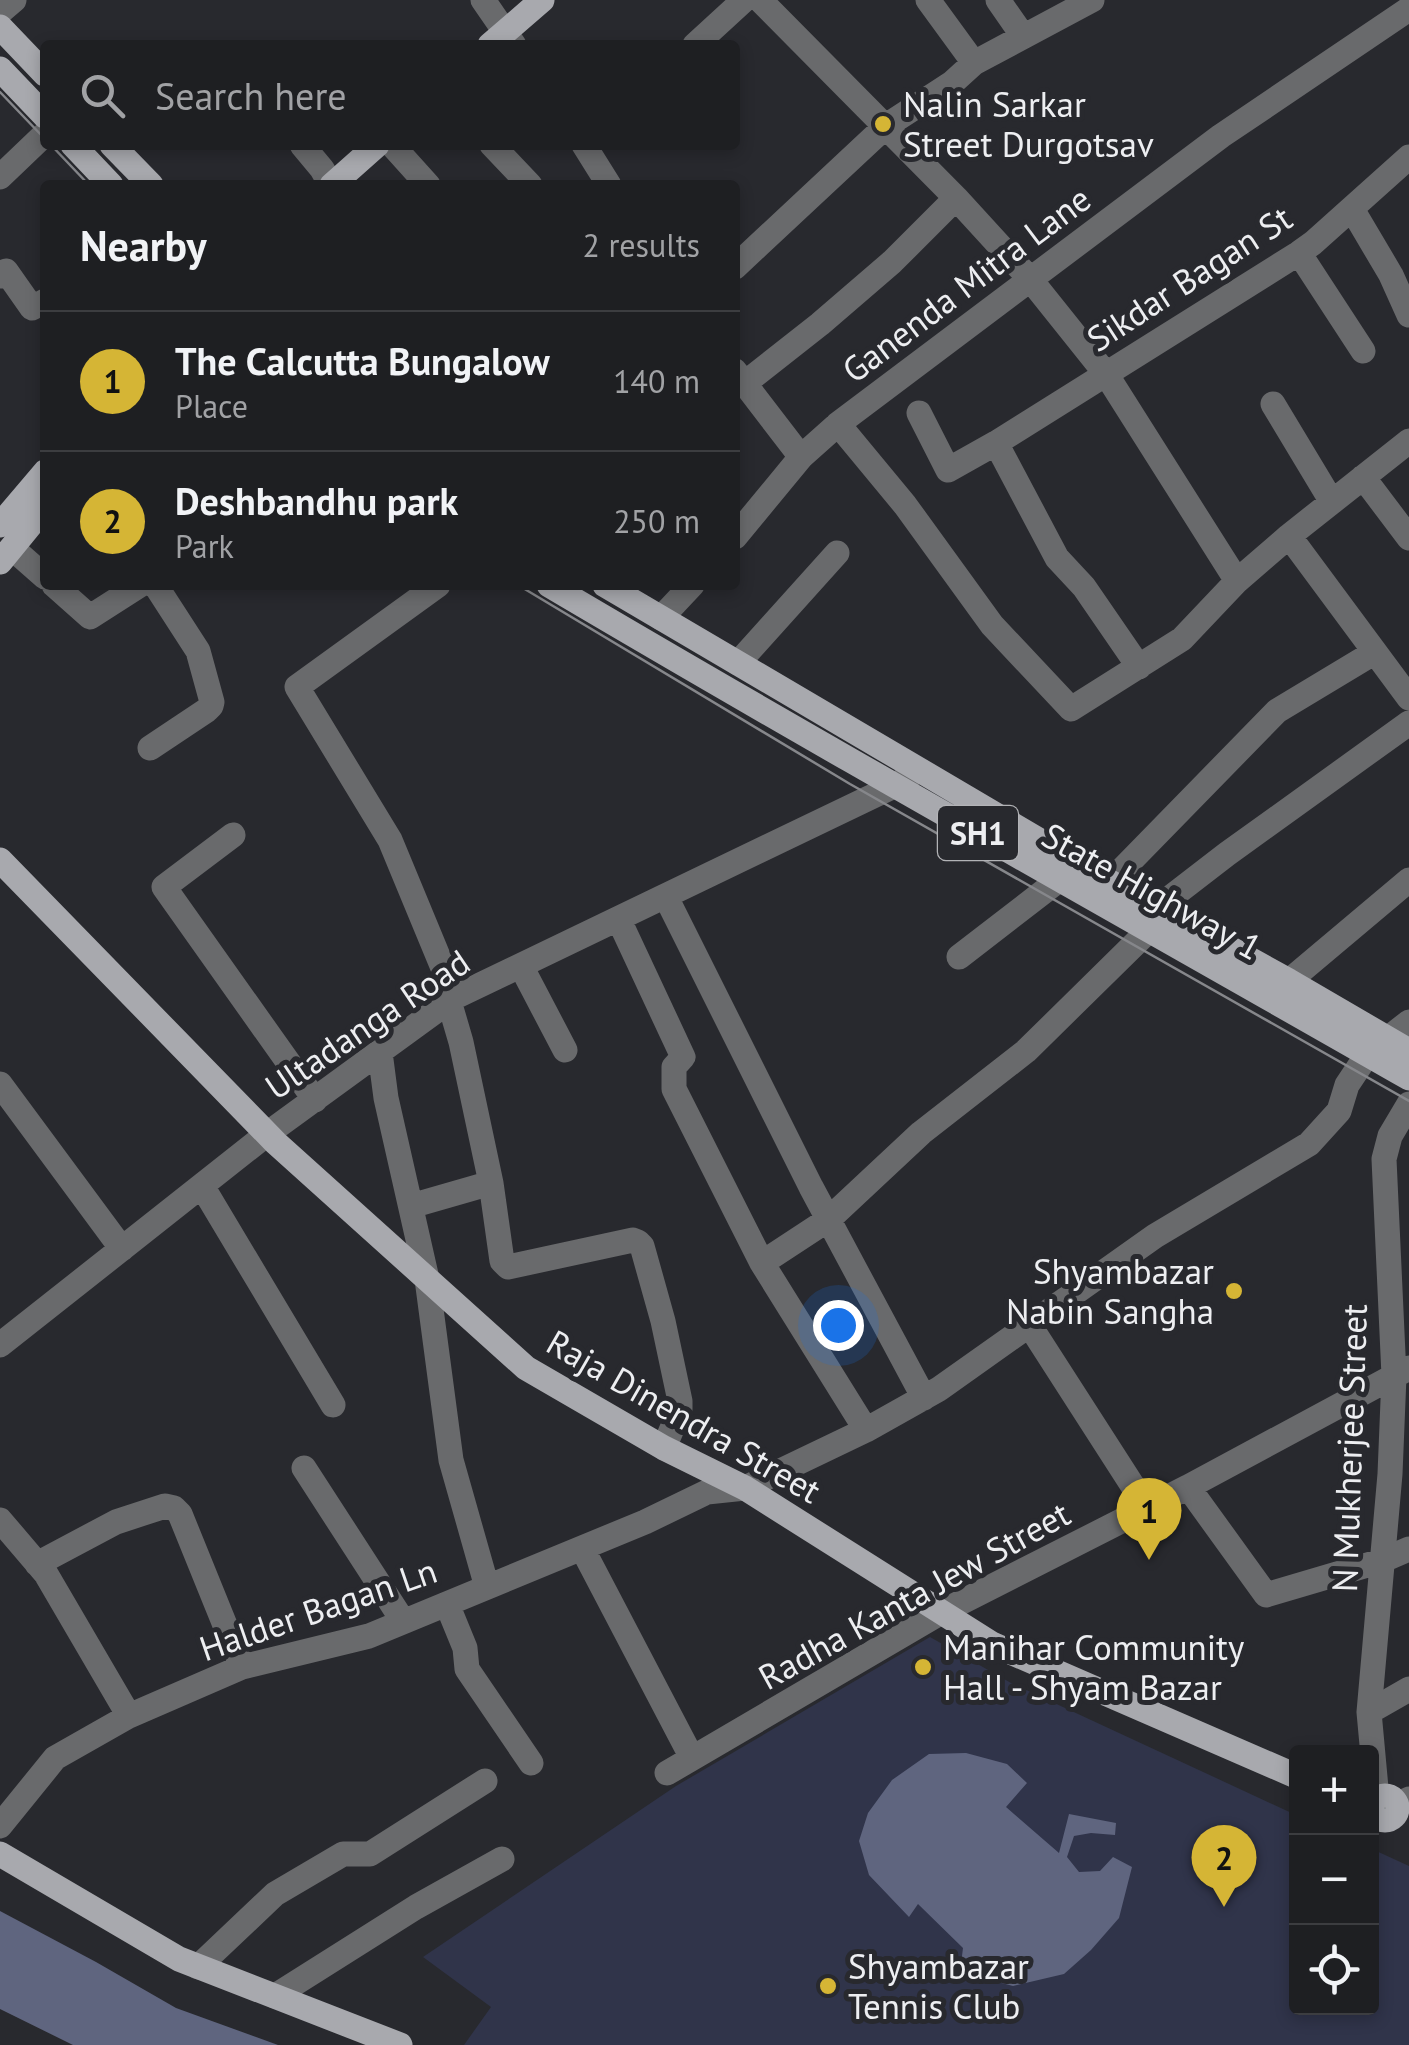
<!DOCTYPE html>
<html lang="en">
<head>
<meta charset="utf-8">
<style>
  :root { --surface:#1e1f22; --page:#2b2c2f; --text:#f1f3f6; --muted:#a1a2a5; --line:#3c3d40; --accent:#d5b535 }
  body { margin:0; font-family:"PT Sans",sans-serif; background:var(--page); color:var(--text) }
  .controls { position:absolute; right:30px; bottom:30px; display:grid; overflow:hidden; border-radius:10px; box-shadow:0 5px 15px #0003 }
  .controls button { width:90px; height:90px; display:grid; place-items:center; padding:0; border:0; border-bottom:2px solid var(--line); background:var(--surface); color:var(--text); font:50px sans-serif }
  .you { position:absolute; left:838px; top:1325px; width:35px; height:35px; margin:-25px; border:8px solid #fff; border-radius:50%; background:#1a73e8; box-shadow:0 0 0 15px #1a73e833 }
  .badge { display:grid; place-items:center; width:65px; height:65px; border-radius:50%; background:var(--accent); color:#111; font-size:32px; font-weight:700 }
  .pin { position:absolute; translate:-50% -82px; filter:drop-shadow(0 2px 5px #0008) }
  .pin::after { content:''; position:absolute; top:52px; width:35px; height:30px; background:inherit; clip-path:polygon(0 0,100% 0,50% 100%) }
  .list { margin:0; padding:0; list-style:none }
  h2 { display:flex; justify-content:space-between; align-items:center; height:130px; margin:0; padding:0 40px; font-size:42px }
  h2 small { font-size:32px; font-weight:400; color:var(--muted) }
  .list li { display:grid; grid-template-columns:65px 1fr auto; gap:30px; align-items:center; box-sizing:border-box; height:140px; padding:0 40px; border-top:2px solid var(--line) }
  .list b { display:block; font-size:38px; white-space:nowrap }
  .list p { margin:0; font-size:32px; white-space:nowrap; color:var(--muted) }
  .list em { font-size:32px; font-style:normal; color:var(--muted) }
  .icon { flex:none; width:55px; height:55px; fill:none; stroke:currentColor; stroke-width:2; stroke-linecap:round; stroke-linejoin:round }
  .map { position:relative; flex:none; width:1409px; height:2045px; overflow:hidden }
  .search { position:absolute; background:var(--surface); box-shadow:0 5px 15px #0003; left:40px; top:40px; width:700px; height:110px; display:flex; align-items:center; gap:25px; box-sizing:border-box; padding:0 35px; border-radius:10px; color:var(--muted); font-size:38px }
  .panel { position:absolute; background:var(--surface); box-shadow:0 5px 15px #0003; left:40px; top:180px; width:700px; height:410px; border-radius:10px }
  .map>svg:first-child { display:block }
  .green { fill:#30344a }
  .water { fill:#5f657f }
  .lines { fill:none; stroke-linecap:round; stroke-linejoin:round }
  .minor { stroke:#696a6c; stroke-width:25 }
  .major { stroke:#a8a9ae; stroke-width:25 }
  .tram { stroke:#86878b; stroke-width:2.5 }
  .poi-dot { fill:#d5b535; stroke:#28292e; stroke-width:4 }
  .labels { text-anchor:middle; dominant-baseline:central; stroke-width:10; stroke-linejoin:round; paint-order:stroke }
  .shield { fill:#28292e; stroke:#b2b3b6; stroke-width:2.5 }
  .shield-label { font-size:32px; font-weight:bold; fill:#edeef1 }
  .poi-label { font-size:35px; fill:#edeef1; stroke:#28292e; text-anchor:start }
  .street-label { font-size:35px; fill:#edeef1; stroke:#28292e }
</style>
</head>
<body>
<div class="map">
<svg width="1409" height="2045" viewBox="0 0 1409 2045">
  <rect width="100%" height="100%" fill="#28292e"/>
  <path class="green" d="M930 1637 1011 1683 1296 1815V2008H1372V1849L1409 1866V2045H464L491 2007 423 1957 676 1786Z"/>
  <path class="water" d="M966 1753 1007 1764 1027 1783 1006 1807 1059 1853 1069 1814 1116 1823 1115 1835 1091 1833 1074 1836 1067 1857 1079 1872 1100 1871 1113 1857 1132 1867 1119 1918 1091 1950 1064 1974 1013 1986 960 1972 963 1948 918 1904 909 1917 869 1875 859 1841 868 1813 892 1780 929 1754Z
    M0 1911 96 1962 176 2008 278 2045H73L0 2009Z"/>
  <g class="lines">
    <path class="minor" d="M483 0 514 45
      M760 0 956 198 1030 279 1106 374 1237 581
      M928 0 974 63
      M998 0 1023 36
      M0 12 14 0
      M695 45 744 0
      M302 145 322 169 331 185
      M392 145 428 185
      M492 145 530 185
      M584 145 609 185
      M0 177 45 134
      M1352 209 1391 275 1409 315
      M1299 253 1363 351
      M735 267 886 126 952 83 974 63 1092 0
      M0 276 6 271 32 308 45 301
      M735 371 801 457
      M745 383 820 324 892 262 956 198
      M1273 404 1332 502
      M919 413 948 470 996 443 1299 253 1313 243 1409 157
      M838 424 905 505 992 625 1071 709 1182 639 1237 581 1289 536 1409 441
      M996 443 1057 558 1084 587 1139 667
      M1363 477 1409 538
      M1289 536 1409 698
      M735 537 801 457 838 424 1221 136 1409 9
      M12 548 45 577
      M54 585 90 617 140 585
      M438 585 297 687 390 840 455 997
      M661 618 692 585
      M738 663 837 553
      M150 748 207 710 211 706 212 702 198 651 156 586 153 585
      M233 835 164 887 315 1100
      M1110 882 1277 711 1375 652
      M666 897 811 1187 924 1398
      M619 920 683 1057 674 1067V1089L762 1263 866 1430
      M959 957 1060 879
      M521 966 565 1050
      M1289 981 1409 880
      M380 1052 386 1098 427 1279 451 1460 487 1587
      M0 1084 122 1249
      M491 1183 502 1261 508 1267 633 1240 638 1242 642 1246 663 1321 680 1401V1409L664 1448
      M202 1186 333 1405
      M411 1206 491 1183 461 1042 449 1001
      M762 1263 829 1219 921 1133 1026 1051 1149 930 1157 908 1227 854 1409 723
      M1030 1326 1147 1508
      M0 1345 267 1134 455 997 894 786 911 775
      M304 1468 403 1621
      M1188 1487 1266 1595 1381 1561 1409 1549
      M0 1520 46 1574 129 1716
      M582 1548 692 1758
      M37 1564 116 1522 165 1506 174 1508 180 1514 242 1667
      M447 1604 465 1648 467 1669 531 1763
      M1369 1712 1409 1689
      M667 1773 940 1613 1188 1487 1409 1368
      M1377 1799 1369 1712 1390 1474 1394 1376 1384 1159 1390 1136 1409 1104
      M1396 1805 1409 1799
      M0 1826 55 1758 129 1716 242 1667 369 1636 645 1522 707 1492 745 1488 866 1430 939 1389 1155 1236 1309 1144 1339 1111 1347 1085 1367 1055 1409 1022
      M198 1967 275 1894 343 1854H370L485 1781
      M275 1996 416 1907 502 1859"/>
    <path class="major" d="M0 27 45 74
      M490 45 542 0
      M0 69 45 116
      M73 145 111 185
      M112 145 151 185
      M332 185 377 145
      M0 525 45 472
      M0 562 45 507
      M549 585C833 753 1122 914 1409 1078
      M605 585 1110 882 1289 981 1409 1051
      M0 860 276 1143 526 1368 664 1448 745 1488 992 1644 1296 1776
      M1373 1808a12 12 0 1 1 24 0a12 12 0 1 1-24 0Z
      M0 1854 179 1959 400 2045"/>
    <path class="tram" d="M0 92 45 139
      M51 145 89 185
      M518 585 850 784 1409 1101"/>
  </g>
  <g class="poi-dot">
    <circle cx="883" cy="124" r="10"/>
    <circle cx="1234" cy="1291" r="10"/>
    <circle cx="923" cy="1667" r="10"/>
    <circle cx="828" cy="1986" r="10"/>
  </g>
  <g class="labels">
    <rect class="shield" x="938" y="806" width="80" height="54" rx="8"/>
    <g class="shield-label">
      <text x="978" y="833">SH1</text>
    </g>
    <g class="poi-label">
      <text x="903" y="104">Nalin Sarkar<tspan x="903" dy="40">Street Durgotsav</tspan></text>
      <text x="1214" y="1271" text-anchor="end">Shyambazar<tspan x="1214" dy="40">Nabin Sangha</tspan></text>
      <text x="943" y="1647">Manihar Community<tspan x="943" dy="40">Hall - Shyam Bazar</tspan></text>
      <text x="848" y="1966">Shyambazar<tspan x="848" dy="40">Tennis Club</tspan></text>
    </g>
    <g class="street-label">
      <text transform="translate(1189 278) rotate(-33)">Sikdar Bagan St</text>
      <text transform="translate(966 284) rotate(-37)">Ganenda Mitra Lane</text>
      <text transform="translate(1152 891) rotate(29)">State Highway 1</text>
      <text transform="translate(367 1024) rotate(-34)">Ultadanga Road</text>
      <text transform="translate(684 1416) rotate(30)">Raja Dinendra Street</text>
      <text transform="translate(1349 1448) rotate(-88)">N Mukherjee Street</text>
      <text transform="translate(914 1595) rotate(-29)">Radha Kanta Jew Street</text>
      <text transform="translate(318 1609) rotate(-19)">Halder Bagan Ln</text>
    </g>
  </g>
</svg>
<div class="controls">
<button>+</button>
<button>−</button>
<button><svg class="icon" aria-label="locate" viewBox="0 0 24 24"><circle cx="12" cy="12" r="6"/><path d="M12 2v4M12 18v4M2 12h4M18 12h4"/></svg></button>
</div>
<div class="you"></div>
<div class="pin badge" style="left:1149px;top:1560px">1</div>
<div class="pin badge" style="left:1224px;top:1907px">2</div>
<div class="search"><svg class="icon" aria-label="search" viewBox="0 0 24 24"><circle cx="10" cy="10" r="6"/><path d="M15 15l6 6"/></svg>Search here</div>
<section class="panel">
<h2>Nearby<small>2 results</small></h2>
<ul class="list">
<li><span class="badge">1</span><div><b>The Calcutta Bungalow</b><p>Place</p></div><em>140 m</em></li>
<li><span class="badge">2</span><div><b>Deshbandhu park</b><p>Park</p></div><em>250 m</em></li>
</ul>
</section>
</div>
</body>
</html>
